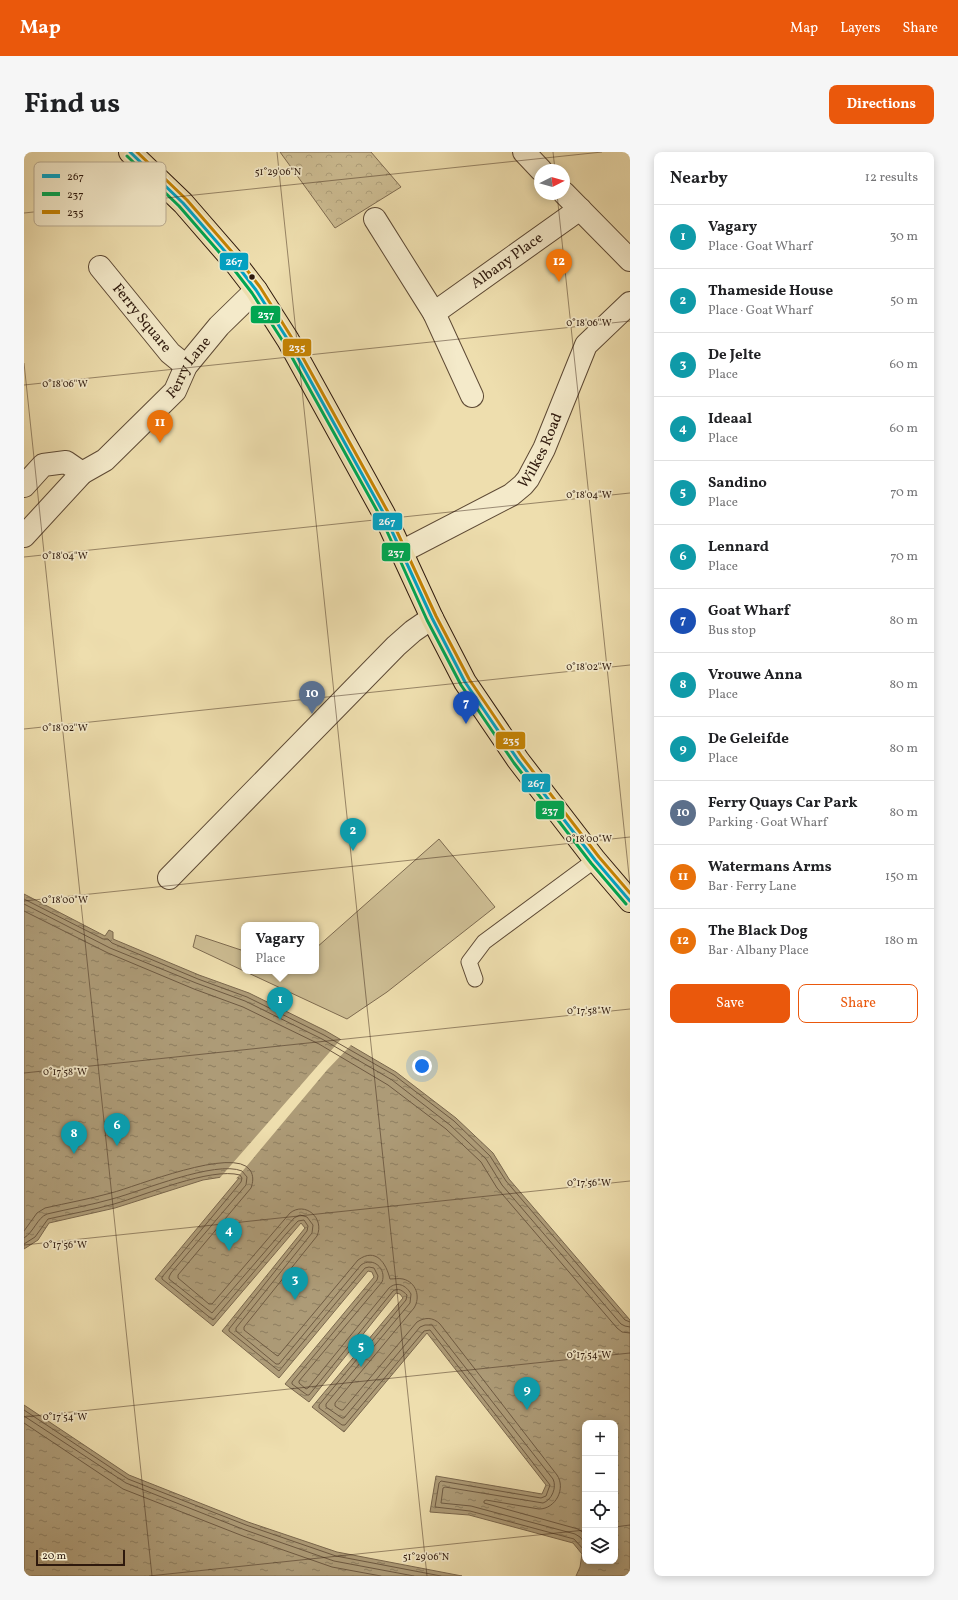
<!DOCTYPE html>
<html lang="en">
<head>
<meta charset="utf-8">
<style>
  :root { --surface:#fff; --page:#f6f6f6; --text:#202124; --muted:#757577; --line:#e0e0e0; --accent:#ea580c }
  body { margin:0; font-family:Vollkorn,serif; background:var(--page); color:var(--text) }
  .controls { position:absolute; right:12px; bottom:12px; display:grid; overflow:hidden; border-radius:8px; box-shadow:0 2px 10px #0003 }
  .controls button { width:36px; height:36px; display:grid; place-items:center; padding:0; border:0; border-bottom:1px solid var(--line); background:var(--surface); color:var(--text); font:20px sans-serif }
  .compass { position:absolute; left:510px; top:12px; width:36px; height:36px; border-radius:50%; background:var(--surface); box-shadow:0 2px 10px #0003; rotate:84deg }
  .scale { position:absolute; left:12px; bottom:10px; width:89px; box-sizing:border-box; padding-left:4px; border:2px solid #2e190d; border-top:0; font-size:11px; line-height:14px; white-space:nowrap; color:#2e190d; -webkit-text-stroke:3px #f4eaca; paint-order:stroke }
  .you { position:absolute; left:398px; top:914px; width:14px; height:14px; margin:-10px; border:3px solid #fff; border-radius:50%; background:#1a73e8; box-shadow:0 0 0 6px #1a73e833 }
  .badge { display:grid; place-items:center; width:26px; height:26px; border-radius:50%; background:var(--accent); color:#fff; font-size:13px; font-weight:700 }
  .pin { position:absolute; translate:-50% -33px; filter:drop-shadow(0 1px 2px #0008) }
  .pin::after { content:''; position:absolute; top:21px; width:14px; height:12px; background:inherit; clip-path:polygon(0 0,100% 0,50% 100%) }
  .popup { position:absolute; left:217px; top:770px; width:78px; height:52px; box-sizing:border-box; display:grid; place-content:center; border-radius:8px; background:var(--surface); filter:drop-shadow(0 1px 3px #0005); font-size:13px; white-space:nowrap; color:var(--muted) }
  .popup b { font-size:15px; color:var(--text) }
  .popup::after { content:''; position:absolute; left:50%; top:100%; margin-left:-8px; border:8px solid transparent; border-top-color:var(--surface) }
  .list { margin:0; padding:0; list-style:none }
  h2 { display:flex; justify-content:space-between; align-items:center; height:52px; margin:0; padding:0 16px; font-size:17px }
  h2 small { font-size:13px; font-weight:400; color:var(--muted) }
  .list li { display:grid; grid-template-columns:26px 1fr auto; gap:12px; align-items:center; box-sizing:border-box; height:64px; padding:0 16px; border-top:1px solid var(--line) }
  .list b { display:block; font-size:15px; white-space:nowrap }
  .list p { margin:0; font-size:13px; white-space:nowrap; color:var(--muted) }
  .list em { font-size:13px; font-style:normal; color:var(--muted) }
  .actions { display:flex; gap:8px; padding:12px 16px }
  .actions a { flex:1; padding:9px 0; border:1px solid var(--accent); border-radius:8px; text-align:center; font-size:14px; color:var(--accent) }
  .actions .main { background:var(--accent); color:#fff }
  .icon { flex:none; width:22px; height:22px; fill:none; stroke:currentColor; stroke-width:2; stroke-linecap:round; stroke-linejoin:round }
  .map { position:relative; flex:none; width:606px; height:1424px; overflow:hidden; border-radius:8px }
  header { display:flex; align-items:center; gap:24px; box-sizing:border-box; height:56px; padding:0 20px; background:var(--accent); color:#fff }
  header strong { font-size:19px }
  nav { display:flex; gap:22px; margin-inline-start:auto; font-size:14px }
  .intro { display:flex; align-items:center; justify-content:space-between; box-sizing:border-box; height:96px; padding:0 24px }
  h1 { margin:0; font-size:28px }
  .button { padding:10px 18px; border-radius:8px; background:var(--accent); color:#fff; font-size:14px; font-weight:700 }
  main { display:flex; gap:24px; padding:0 24px }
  aside { flex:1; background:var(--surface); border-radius:8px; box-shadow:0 2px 10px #0003 }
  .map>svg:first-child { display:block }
  .park { fill:url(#park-crowns); stroke:#7e6b50 }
  .garden { fill:#cdbd93; stroke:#7e6b50 }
  .water { fill:url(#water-ripples); stroke:#7a674d; fill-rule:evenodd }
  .pier { fill:#eedeae }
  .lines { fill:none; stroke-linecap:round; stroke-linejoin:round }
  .shore { stroke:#6e5a42; stroke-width:1 }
  .lane-casing { stroke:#5e4a35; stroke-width:17 }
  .street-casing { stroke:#5e4a35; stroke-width:24 }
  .primary-casing { stroke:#2e190d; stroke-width:24 }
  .lane { stroke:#f4eaca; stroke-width:15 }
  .street { stroke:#f4eaca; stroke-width:22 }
  .primary { stroke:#eedeae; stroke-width:22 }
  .bus-1-casing { stroke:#f4eaca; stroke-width:6 }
  .bus-2-casing { stroke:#f4eaca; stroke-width:6 }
  .bus-3-casing { stroke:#f4eaca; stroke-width:6 }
  .bus-1 { stroke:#02a2c4; stroke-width:3 }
  .bus-2 { stroke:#00a651; stroke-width:3 }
  .bus-3 { stroke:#c58303; stroke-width:3 }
  .ticks { fill:none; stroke:#2e190d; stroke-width:1; stroke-opacity:0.45 }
  .bus-dot { fill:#2e190d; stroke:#f4eaca; stroke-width:1.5 }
  .labels { text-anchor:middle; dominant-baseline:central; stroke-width:3.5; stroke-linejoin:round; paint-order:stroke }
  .street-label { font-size:15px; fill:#2e190d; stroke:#f4eaca }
  .key { fill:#f4eaca; stroke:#b9ab91; stroke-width:1 }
  .key-label { font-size:11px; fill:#2e190d }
  .ticks-label { font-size:10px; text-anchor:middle; fill:#2e190d; stroke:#f4eaca; stroke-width:3.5; stroke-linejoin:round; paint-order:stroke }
  .line-badge { stroke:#f4eaca; stroke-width:1.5 }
  .badge-label { font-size:11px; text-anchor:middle; font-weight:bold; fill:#fff }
</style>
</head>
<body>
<header>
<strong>Map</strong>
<nav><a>Map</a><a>Layers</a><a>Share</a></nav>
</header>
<div class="intro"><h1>Find us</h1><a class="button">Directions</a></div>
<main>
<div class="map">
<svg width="606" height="1424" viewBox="0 0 606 1424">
  <defs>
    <pattern id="park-crowns" width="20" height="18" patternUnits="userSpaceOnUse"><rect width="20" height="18" fill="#cdbd93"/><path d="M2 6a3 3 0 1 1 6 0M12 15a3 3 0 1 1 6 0" fill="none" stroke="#b0a27e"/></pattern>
    <pattern id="water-ripples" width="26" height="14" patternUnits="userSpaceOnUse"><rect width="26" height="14" fill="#ad9b77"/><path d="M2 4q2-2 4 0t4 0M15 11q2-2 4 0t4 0" fill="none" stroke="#8d7e60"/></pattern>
  </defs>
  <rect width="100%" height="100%" fill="#eedeae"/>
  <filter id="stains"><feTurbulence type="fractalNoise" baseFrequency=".005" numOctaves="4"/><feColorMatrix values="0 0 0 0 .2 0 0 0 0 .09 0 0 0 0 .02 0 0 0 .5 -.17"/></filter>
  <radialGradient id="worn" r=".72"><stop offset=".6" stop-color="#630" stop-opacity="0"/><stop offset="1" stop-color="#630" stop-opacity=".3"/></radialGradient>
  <path class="park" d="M256 0H347L377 35 311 76Z"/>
  <path class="garden" d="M415 687 471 755 363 840 323 867 220 819H292V796Z
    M172 783 220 799V819L169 795Z"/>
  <path class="water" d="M0 742 81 784 85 778 89 780V787L175 823 225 841 302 879 372 920 432 966 469 1001 485 1027 606 1168V1424H552L556 1415 558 1402 549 1391 445 1363 406 1360 412 1324 518 1342 522 1333 403 1181 320 1280 288 1255 379 1146 376 1142 372 1141 285 1250 261 1232 350 1125 348 1120 344 1119 255 1226 198 1179 281 1076 277 1071 189 1174 131 1127 215 1026 198 1025 179 1028 91 1056 25 1071 14 1088 0 1097ZM561 1271H591V1409H561Z
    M0 1253 105 1323 224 1370 313 1400 438 1424H0Z"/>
  <path class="pier" d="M318 886 328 892 303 918 211 1028H194Z"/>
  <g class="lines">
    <path class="shore" d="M0 747 79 787H84L88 791 174 827 223 845 300 883 370 923 430 969 466 1004 482 1029 601 1168 606 1170
      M0 752 86 796 172 831 221 849 298 887 368 928 426 973 462 1007 478 1033 597 1172 601 1174 606 1175
      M0 759 84 801 170 837 219 855 295 892 364 933 422 977 457 1010 473 1036 593 1176 598 1180 606 1181
      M0 1079 13 1061 21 1056C43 1051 65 1047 87 1041 111 1035 210 994 226 1018 230 1024 229 1030 227 1036L154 1123V1126L185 1152H188L266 1061C281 1049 301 1066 293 1084L220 1175V1178L252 1203 254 1204 334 1108C352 1095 362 1111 366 1127 370 1127 375 1126 379 1127 392 1130 397 1145 390 1156L311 1251V1254L317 1258H319L393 1170C401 1165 409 1165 416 1172L533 1323C542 1336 532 1357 515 1357L462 1348 460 1349V1351L554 1377 561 1382
      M0 1086C10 1080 13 1066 23 1062 44 1057 67 1053 88 1047 118 1039 191 1008 218 1019L223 1025 222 1033 147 1121 145 1125V1127L188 1161 270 1066 276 1063 283 1065 289 1073 288 1081 212 1176V1179L252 1212H255L337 1113C349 1104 363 1117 358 1130L275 1229V1231L282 1237 284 1236 365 1136C373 1129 382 1133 387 1142L386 1151 302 1252V1255L318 1266H320L396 1175 401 1173H408L529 1327C533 1335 528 1348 519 1351L421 1335 419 1336 417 1351 447 1354 551 1382 556 1385 561 1391
      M0 1092 11 1085 24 1067C46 1062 69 1058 90 1052 122 1043 186 1015 216 1023L218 1026 217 1030 144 1118 138 1125V1127L189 1168 262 1082 274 1069 280 1068 284 1074 283 1079 205 1177V1179L255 1219 341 1116 345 1115 350 1116 354 1124 353 1128 268 1230V1232L283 1243H285L369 1139C374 1135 379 1139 383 1143L382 1148 295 1253V1256L318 1273H321L400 1179 406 1178 526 1333 522 1344 517 1346 417 1329 415 1331 411 1355 446 1359 550 1387 561 1399
      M0 1258 104 1327 222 1373 312 1404 417 1424
      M0 1264 102 1331 221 1378 310 1409 390 1424
      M0 1271 99 1337 219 1384 308 1415 357 1424"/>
    <defs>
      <path id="lane" d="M451 827 445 810 460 790 571 708"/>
      <g id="street">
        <path d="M500 0 517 18"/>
        <path d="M540 41 606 108"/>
        <path d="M351 67 410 161"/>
        <path id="s1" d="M76 115 146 201 162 214"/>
        <path id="s2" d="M448 244 410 161 556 57"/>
        <path id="s3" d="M58 321 81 308 151 239 162 214 195 174 232 138"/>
        <path d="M0 334 19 313 42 310 58 321 0 384"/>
        <path id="s4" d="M379 399 487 343 499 333 504 327 520 297 562 193 606 151"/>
        <path d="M145 726 372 494 389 479 408 466"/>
      </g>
      <path id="primary" d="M106 0 159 51 212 112 232 138 264 188 360 362 408 466 441 530 494 608 571 708 606 749"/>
    </defs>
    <use href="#lane" class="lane-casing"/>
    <use href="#street" class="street-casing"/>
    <use href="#primary" class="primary-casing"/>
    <use href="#lane" class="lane"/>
    <use href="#street" class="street"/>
    <use href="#primary" class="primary"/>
    <defs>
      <path id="bus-1" d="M106 0 159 51 212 112 232 138 264 188 360 362 408 466 441 530 494 608 571 708 606 749"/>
      <path id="bus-2" d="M103 4 155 54 208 115 228 141 260 191 356 364 403 468 437 533 490 611 567 711 602 752"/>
      <path id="bus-3" d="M113 0 163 48 216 109 236 135 268 186 364 360 412 464 445 527 498 605 575 705 606 741"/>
    </defs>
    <use href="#bus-1" class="bus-1-casing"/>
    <use href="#bus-2" class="bus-2-casing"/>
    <use href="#bus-3" class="bus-3-casing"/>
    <use href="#bus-1" class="bus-1"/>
    <use href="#bus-2" class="bus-2"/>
    <use href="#bus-3" class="bus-3"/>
  </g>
  <path class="ticks" d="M253 0 403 1424M529 0 531 18M533 42 606 733M0 61 578 0M0 211 128 1424M0 233 606 169M0 405 606 341M0 577 606 513M0 749 606 685M0 921 606 857M0 1093 606 1029M0 1265 606 1201M591 1375 606 1373M125 1424 561 1378"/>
  <circle class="bus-dot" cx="228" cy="125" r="3.5"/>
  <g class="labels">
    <g class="street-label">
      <text stroke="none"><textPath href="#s2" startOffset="181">Albany Place</textPath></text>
      <text stroke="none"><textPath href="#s1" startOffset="66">Ferry Square</textPath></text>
      <text stroke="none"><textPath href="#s3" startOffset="152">Ferry Lane</textPath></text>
      <text stroke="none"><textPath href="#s4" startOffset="176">Wilkes Road</textPath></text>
    </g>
  </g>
  <rect x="10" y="10" width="132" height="64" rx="6" class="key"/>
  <rect x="18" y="22" width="18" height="4" fill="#02a2c4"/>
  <rect x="18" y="40" width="18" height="4" fill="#00a651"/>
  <rect x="18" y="58" width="18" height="4" fill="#c58303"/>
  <g class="key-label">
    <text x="43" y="28">267</text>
    <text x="43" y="46">237</text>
    <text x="43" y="64">235</text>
  </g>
  <g class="ticks-label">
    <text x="254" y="23">51°29'06"N</text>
    <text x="565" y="174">0°18'06"W</text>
    <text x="41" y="235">0°18'06"W</text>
    <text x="565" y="346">0°18'04"W</text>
    <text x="41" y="407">0°18'04"W</text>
    <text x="565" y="518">0°18'02"W</text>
    <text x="41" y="579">0°18'02"W</text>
    <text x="565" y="690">0°18'00"W</text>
    <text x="41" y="751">0°18'00"W</text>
    <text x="565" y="862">0°17'58"W</text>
    <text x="41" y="923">0°17'58"W</text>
    <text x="565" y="1034">0°17'56"W</text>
    <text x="41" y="1096">0°17'56"W</text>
    <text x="565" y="1206">0°17'54"W</text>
    <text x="41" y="1268">0°17'54"W</text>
    <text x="402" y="1408">51°29'06"N</text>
  </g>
  <g class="line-badge">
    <rect x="195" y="100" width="30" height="19" rx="4" fill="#02a2c4"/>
    <rect x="226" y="153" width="31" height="19" rx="4" fill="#00a651"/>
    <rect x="258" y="186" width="30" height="19" rx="4" fill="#c58303"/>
    <rect x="348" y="360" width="31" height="19" rx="4" fill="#02a2c4"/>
    <rect x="357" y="390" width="30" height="20" rx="4" fill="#00a651"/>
    <rect x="471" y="579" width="31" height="19" rx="4" fill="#c58303"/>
    <rect x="497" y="621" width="30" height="20" rx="4" fill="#02a2c4"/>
    <rect x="511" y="648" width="30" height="20" rx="4" fill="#00a651"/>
  </g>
  <g class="badge-label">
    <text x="210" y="113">267</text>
    <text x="242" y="166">237</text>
    <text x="273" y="199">235</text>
    <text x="363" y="373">267</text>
    <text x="372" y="404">237</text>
    <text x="487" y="592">235</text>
    <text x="512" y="635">267</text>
    <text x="526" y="662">237</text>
  </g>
  <rect width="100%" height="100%" filter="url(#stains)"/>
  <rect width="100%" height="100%" fill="url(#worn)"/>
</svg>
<div class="controls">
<button>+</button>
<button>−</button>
<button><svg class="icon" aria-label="locate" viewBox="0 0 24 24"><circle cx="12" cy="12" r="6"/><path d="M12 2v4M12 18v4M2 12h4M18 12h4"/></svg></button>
<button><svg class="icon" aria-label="layers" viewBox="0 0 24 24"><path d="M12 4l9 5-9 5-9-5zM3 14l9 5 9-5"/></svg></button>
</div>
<svg class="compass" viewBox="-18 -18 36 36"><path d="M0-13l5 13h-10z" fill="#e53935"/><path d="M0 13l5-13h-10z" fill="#757577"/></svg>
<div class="scale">20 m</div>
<div class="you"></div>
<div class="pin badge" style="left:256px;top:868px;background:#0f9aa8">1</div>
<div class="popup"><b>Vagary</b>Place</div>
<div class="pin badge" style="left:329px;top:699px;background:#0f9aa8">2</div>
<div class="pin badge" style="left:271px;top:1148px;background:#0f9aa8">3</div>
<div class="pin badge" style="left:205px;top:1099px;background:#0f9aa8">4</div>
<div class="pin badge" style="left:337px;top:1215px;background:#0f9aa8">5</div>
<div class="pin badge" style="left:93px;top:994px;background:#0f9aa8">6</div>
<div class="pin badge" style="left:442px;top:572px;background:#1a4fb4">7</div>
<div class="pin badge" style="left:50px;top:1002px;background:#0f9aa8">8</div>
<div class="pin badge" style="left:503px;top:1258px;background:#0f9aa8">9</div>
<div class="pin badge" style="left:288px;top:562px;background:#5c6f8a">10</div>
<div class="pin badge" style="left:136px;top:291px;background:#e8710a">11</div>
<div class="pin badge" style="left:535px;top:130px;background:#e8710a">12</div>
</div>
<aside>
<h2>Nearby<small>12 results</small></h2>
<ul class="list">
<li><span class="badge" style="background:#0f9aa8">1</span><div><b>Vagary</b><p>Place · Goat Wharf</p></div><em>30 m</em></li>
<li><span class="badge" style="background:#0f9aa8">2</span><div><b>Thameside House</b><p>Place · Goat Wharf</p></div><em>50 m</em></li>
<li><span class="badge" style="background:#0f9aa8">3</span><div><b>De Jelte</b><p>Place</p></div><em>60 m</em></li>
<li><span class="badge" style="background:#0f9aa8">4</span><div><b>Ideaal</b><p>Place</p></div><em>60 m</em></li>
<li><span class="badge" style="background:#0f9aa8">5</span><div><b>Sandino</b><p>Place</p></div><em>70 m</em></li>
<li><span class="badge" style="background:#0f9aa8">6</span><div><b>Lennard</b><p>Place</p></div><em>70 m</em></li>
<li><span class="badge" style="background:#1a4fb4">7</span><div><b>Goat Wharf</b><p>Bus stop</p></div><em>80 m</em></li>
<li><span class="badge" style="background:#0f9aa8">8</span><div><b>Vrouwe Anna</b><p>Place</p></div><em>80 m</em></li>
<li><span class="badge" style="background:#0f9aa8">9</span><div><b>De Geleifde</b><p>Place</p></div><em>80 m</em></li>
<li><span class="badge" style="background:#5c6f8a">10</span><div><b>Ferry Quays Car Park</b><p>Parking · Goat Wharf</p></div><em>80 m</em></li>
<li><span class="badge" style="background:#e8710a">11</span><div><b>Watermans Arms</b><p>Bar · Ferry Lane</p></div><em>150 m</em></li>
<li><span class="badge" style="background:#e8710a">12</span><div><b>The Black Dog</b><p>Bar · Albany Place</p></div><em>180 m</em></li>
</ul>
<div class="actions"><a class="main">Save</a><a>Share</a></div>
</aside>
</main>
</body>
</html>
